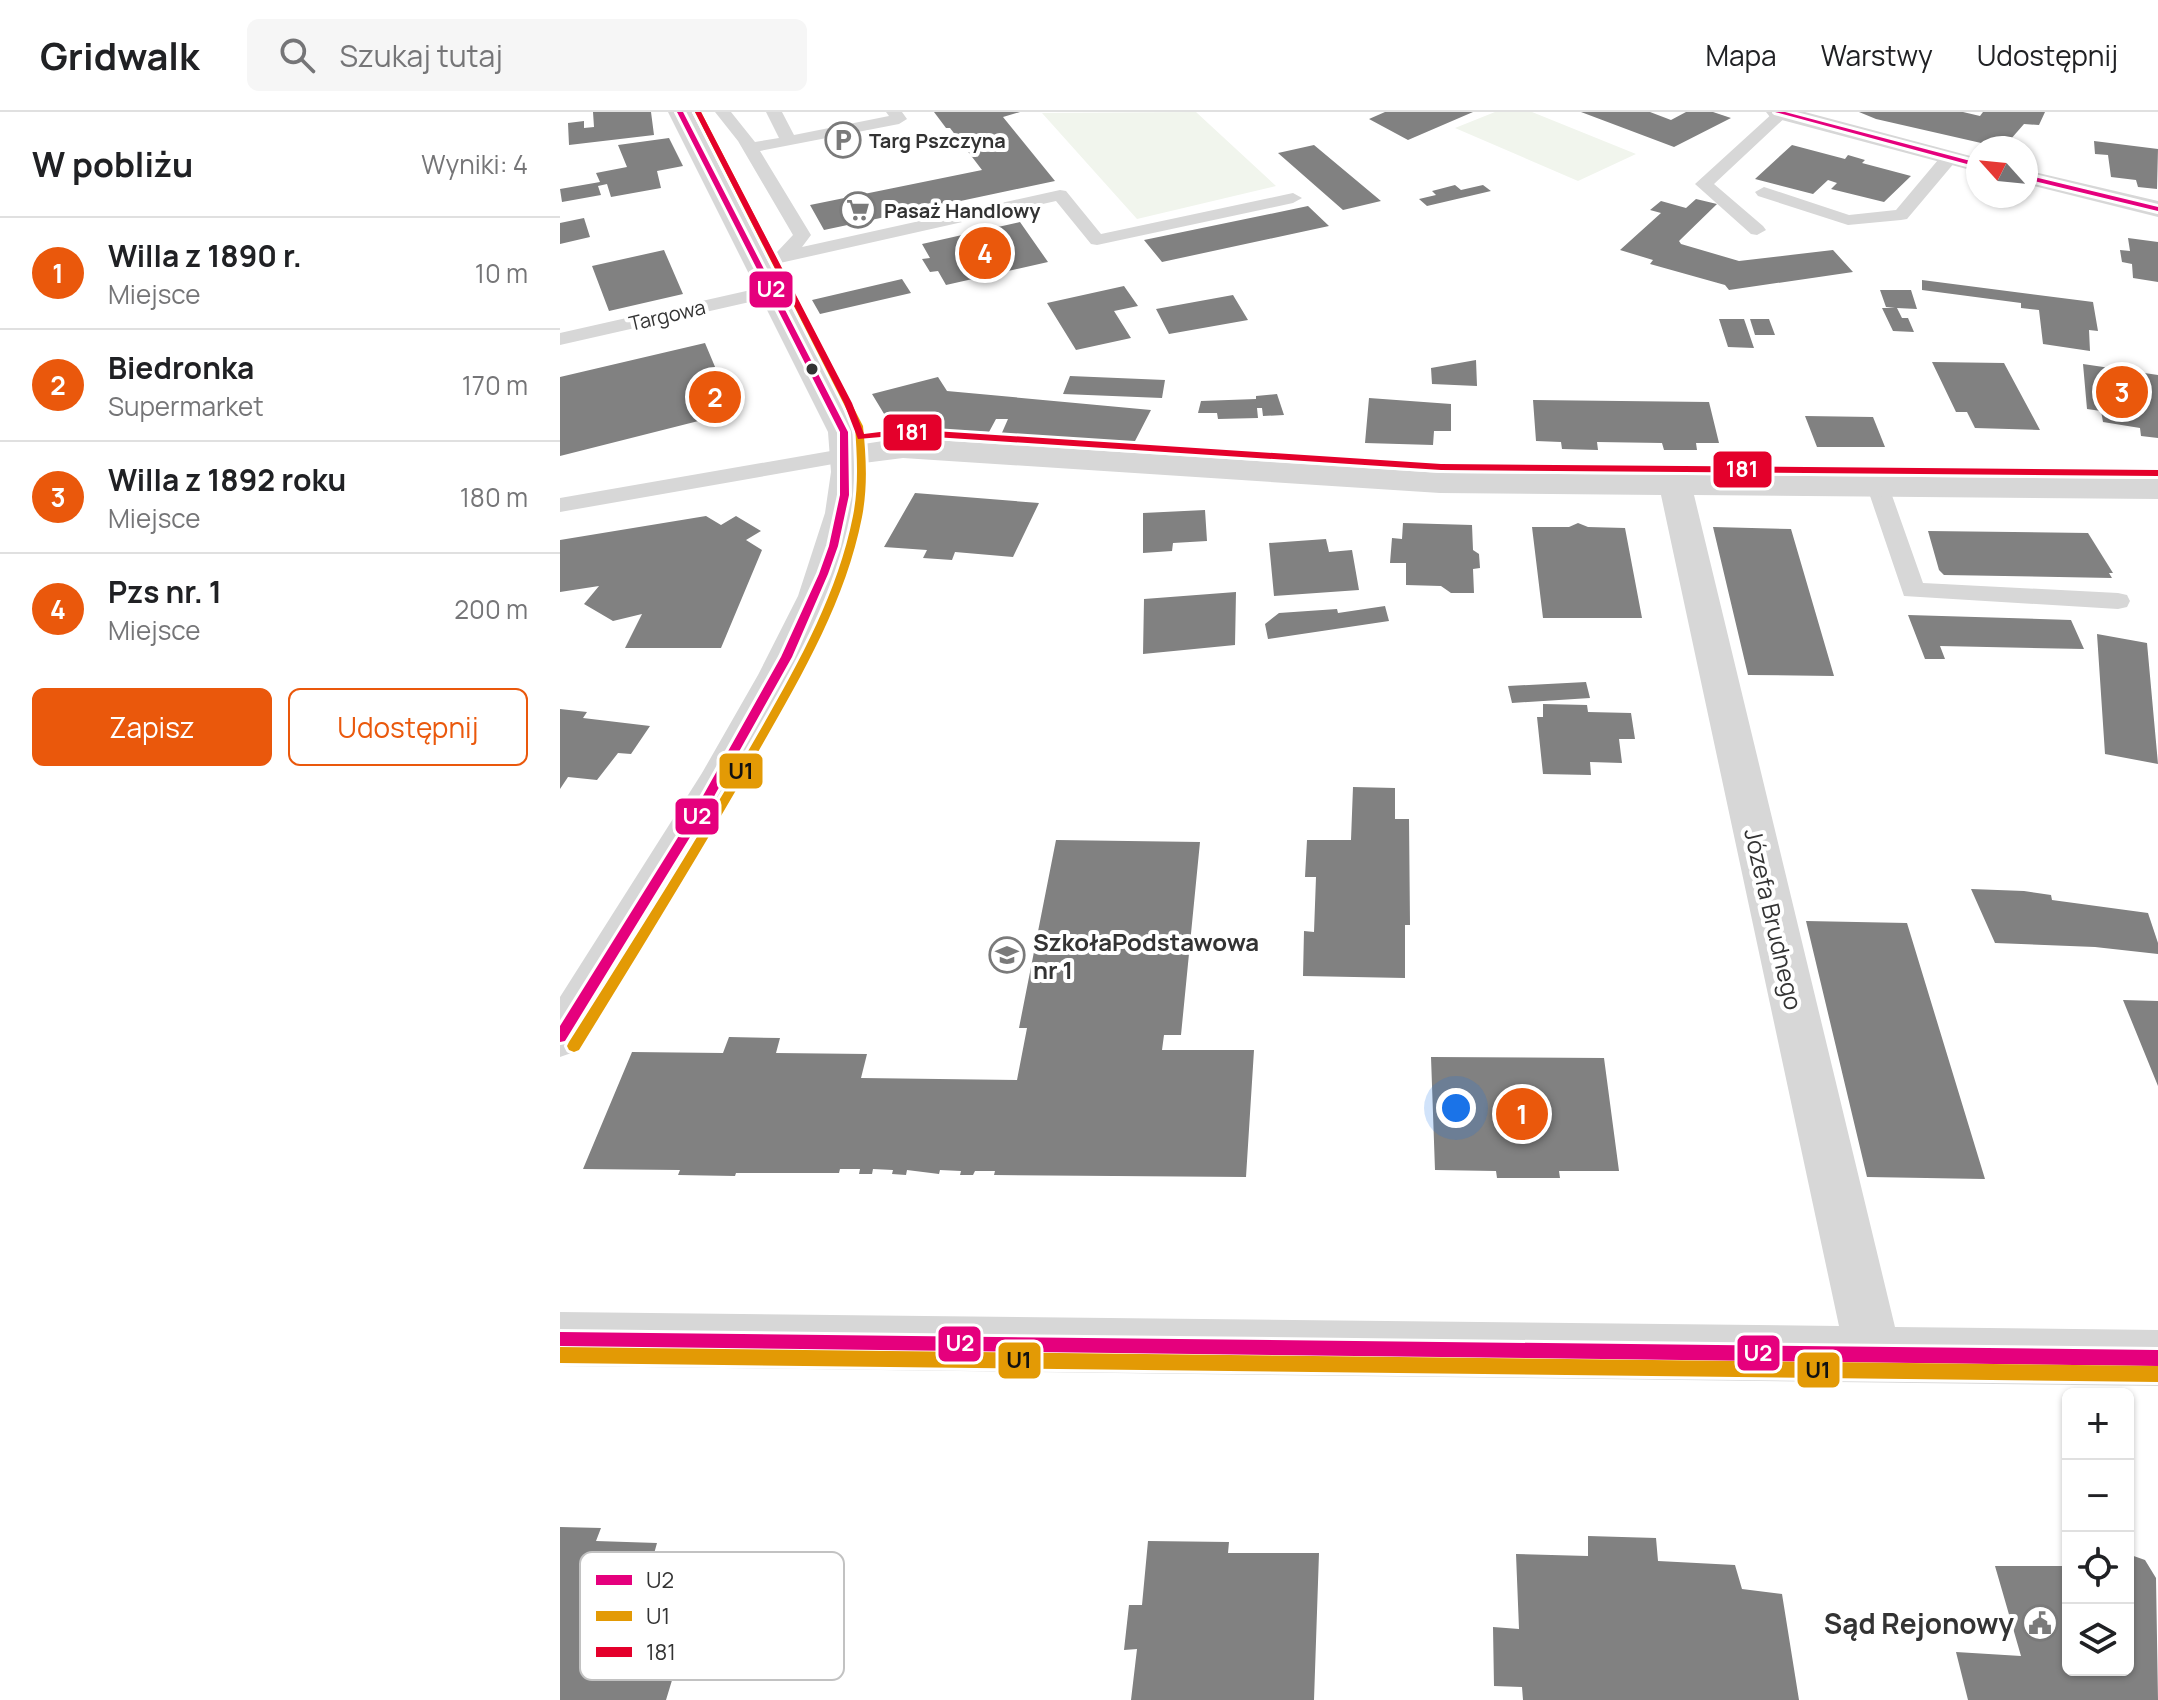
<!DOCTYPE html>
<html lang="pl">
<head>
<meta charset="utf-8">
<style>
  :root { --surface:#fff; --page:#f6f6f6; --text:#202124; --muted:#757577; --line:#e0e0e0; --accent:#ea580c }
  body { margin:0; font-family:Manrope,sans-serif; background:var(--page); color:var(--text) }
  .controls { position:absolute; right:24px; bottom:24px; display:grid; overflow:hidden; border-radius:12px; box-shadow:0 2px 6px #0004 }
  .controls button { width:72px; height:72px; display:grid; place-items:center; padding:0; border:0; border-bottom:2px solid var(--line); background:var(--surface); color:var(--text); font:40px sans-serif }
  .compass { position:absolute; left:1406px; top:24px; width:72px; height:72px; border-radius:50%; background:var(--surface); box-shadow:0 2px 6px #0004; rotate:297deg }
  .you { position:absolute; left:896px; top:996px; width:28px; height:28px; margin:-20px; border:6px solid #fff; border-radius:50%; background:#1a73e8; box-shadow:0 0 0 12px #1a73e833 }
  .badge { display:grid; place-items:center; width:52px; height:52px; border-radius:50%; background:var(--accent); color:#fff; font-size:26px; font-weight:700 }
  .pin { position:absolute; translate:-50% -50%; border:4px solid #fff; box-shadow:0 2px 8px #0006 }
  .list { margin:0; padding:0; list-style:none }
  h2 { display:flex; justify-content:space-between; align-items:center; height:104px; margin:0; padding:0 32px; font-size:34px }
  h2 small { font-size:26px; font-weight:400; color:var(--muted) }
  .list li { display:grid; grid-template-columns:52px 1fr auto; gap:24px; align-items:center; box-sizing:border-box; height:112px; padding:0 32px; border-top:2px solid var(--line) }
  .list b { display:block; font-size:30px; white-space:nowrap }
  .list p { margin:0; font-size:26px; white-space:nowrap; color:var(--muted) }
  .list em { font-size:26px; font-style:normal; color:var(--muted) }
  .actions { display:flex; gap:16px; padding:24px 32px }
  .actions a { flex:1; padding:18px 0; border:2px solid var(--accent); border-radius:12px; text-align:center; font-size:28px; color:var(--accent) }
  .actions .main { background:var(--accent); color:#fff }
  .icon { flex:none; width:44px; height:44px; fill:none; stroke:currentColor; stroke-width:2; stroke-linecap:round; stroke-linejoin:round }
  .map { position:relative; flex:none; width:1598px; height:1588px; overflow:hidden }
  header { display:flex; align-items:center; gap:48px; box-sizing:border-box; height:112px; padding:0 40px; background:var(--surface); border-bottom:2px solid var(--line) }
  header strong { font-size:38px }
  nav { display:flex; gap:44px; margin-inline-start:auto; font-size:28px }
  .search { width:560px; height:72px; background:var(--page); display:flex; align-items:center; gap:20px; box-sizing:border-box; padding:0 28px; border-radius:12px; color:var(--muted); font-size:30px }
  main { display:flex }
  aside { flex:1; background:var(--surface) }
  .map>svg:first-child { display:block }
  .green { fill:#f1f5ed }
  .building { fill:#818181 }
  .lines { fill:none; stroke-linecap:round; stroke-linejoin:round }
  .service { fill:#d7d7d7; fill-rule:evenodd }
  .minor { fill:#d7d7d7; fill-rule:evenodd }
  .tertiary { fill:#d7d7d7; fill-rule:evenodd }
  .bus-1-casing { stroke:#fff; stroke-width:6 }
  .bus-2-casing { stroke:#fff; stroke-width:6 }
  .bus-3-casing { stroke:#fff; stroke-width:6 }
  .bus-1 { fill:#e5007d; fill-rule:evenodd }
  .bus-2 { fill:#e39a05; fill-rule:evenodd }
  .bus-3 { fill:#e4002b; fill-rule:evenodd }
  .bus-dot { fill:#333; stroke:#fff; stroke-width:3 }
  .labels { text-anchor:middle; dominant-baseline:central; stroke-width:8; stroke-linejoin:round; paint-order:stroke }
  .far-poi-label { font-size:20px; font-weight:bold; fill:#333; stroke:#fff; text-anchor:start }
  .far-street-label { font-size:20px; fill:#333; stroke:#fff }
  .street-label { font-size:24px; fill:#333; stroke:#fff }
  .poi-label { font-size:24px; font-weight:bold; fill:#333; stroke:#fff; text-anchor:start }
  .near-poi-label { font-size:28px; font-weight:bold; fill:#333; stroke:#fff; text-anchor:end }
  .key { fill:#fff; stroke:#c2c2c2; stroke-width:2 }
  .key-label { font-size:22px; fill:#333 }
  .line-badge { stroke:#fff; stroke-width:3 }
  .badge-label { font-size:22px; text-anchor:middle; font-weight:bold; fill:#fff }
  .pale-badge-label { font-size:22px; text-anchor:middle; font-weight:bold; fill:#111 }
</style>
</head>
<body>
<header>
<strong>Gridwalk</strong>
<div class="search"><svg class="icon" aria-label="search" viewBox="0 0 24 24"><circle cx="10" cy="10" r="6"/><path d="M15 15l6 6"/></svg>Szukaj tutaj</div>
<nav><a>Mapa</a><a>Warstwy</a><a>Udostępnij</a></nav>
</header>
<main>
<aside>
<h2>W pobliżu<small>Wyniki: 4</small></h2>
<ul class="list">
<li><span class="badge">1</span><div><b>Willa z 1890 r.</b><p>Miejsce</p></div><em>10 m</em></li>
<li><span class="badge">2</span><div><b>Biedronka</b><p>Supermarket</p></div><em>170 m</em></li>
<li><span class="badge">3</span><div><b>Willa z 1892 roku</b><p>Miejsce</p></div><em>180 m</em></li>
<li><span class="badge">4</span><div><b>Pzs nr. 1</b><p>Miejsce</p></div><em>200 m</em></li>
</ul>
<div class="actions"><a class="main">Zapisz</a><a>Udostępnij</a></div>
</aside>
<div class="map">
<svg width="1598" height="1588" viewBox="0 0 1598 1588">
  <rect width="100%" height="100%" fill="#fff"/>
  <path class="green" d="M636 0 716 74 577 107 482 1Z
    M935 0H972L1076 42 1018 69 895 16Z"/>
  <path class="building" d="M33 0H91L94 23 9 33 8 11 24 9V16L34 15Z
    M374 0H460L443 5 495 69 264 118 250 93 422 58 390 16H386Z
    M825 0H913L848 28 809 7Z
    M1021 0H1090L1111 8 1126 0H1153L1171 6 1114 35Z
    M1299 0H1403L1420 4 1423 0H1485L1479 13 1464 12 1443 36 1316 7Z
    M109 26 123 54 97 59 101 76 51 85 47 72 38 74 41 83 2 90 0 77 40 70 36 61 67 55 58 33Z
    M1534 29 1598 37 1597 77 1578 75 1576 68 1551 65 1548 43 1535 42Z
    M754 33 821 89 783 98 718 41Z
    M1232 33 1285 47 1288 43 1305 48 1302 51 1351 64 1324 90 1271 77 1277 71 1268 68 1253 82 1195 67Z
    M895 73 901 78 923 73 931 79 867 94 859 87 876 83 872 79Z
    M1136 87 1157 92 1119 129 1121 132 1179 149 1273 138 1293 160 1169 178 1165 173 1090 152 1093 148 1060 138 1101 101 1090 98 1101 89 1126 96Z
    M748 94 769 114 602 150 584 128Z
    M24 106 30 125 0 132V111Z
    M460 110 488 150 386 173 378 159 370 160 362 147 370 146 362 132Z
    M1568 126 1598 130V170L1573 166 1572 152 1562 150 1560 138 1570 139Z
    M104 138 123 182 49 199 32 154Z
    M342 167 351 181 260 202 252 188Z
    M1362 168 1533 190 1538 219 1529 218 1530 239 1483 232 1479 198 1461 196V191L1362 178Z
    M564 174 578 194 554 199 571 226 516 238 487 191Z
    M1320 178H1351L1357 197 1337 196 1342 206H1348L1354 220 1333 219 1322 196H1335L1326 195Z
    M673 183 688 208 609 222 596 197Z
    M1159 207H1184L1194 236 1168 235Z
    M1190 207H1209L1215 223H1195Z
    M145 231 174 300 0 344V265Z
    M916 248 917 274 872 272 871 256Z
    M1372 250 1444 251 1480 318 1415 316 1407 300H1396Z
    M1523 252 1598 263V326L1581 324 1580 316 1543 310 1541 299 1527 297Z
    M510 264 605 268 602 286 503 282Z
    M378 265 387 279 591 298 574 331 441 323 448 307H436L429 320 332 315 312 282Z
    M717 282 724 303 703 304 702 296H697L698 306 658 307 657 301H638L641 289 696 287V284Z
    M809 286 891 292V319H874L873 333 805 331Z
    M973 288 1149 290 1159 331H1136L1137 338H1104L1102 331 1037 330 1038 338 1002 337 1001 330 976 329Z
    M1245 304 1313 305 1325 335H1257Z
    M355 381 479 391 453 445 395 440 392 448 363 446 367 438 324 435Z
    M645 398 647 429 613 431 612 439 583 441V401Z
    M146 404 161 413 176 404 201 419 186 428 202 438 161 536H65L82 502 53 509 24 492 39 474 0 480V428Z
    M843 411 912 413 913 438 919 442 920 456 913 457 914 481H891L881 474 846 473V451H830L832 426 842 427Z
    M1018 411 1028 415 1065 416 1082 506H983L972 415H1009Z
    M1153 415 1231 417 1274 564 1188 563Z
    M1368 419 1528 421 1553 461H1549L1552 466 1384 463 1379 458Z
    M766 427 769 440 792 438 799 478 714 484 709 431Z
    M676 480 675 533 583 542 584 487Z
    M825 494 829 509 708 527 705 512 719 501 777 497 778 501Z
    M1348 503 1511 508 1524 537 1380 534 1385 547H1365Z
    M1537 522 1587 531 1598 652 1545 642Z
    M1026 570 1030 586 952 591 948 574Z
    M983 592 1027 593 1028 600 1071 601 1075 627H1059L1062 651 1030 650 1031 663 983 662 977 605H983Z
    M0 597 27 600 23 606 90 614 71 642 58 641 37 668 8 665 0 677Z
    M793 675 835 676V707H849L850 813H845V866L743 864 744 819 754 820 756 765H745L747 728H791Z
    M496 728 640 730 621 923H604L602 938H694L686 1065 434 1063 435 1059H415L413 1063H400L401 1059 380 1058 379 1062 347 1058 346 1063 332 1062 333 1058 313 1057 312 1062H299L300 1057H280L279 1061H176L175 1064 118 1063 120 1058 23 1057 72 940 163 941 169 925 220 926 216 941 307 942 301 966 457 968 467 916H459Z
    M1411 777 1464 779 1491 783 1492 788 1588 801 1598 831V842L1535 835 1435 831Z
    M1246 809 1347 811 1425 1067 1307 1065Z
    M1563 888 1598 889V974Z
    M871 945 1044 946 1059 1059H999L1000 1066H937L936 1059 875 1058Z
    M0 1415 41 1416 36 1429 97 1431 92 1449 147 1453 106 1588H0Z
    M1028 1424 1096 1426 1098 1449 1175 1453 1182 1477 1222 1482 1239 1588H963L962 1575 934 1574 933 1515 959 1517 956 1442 1028 1444Z
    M588 1429 669 1430 668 1441H759L754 1588H571L577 1537 564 1538 569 1493H582Z
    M1568 1442 1585 1448 1596 1466 1598 1588H1408L1396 1540 1461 1544 1435 1454H1508V1558H1568Z"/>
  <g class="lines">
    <path class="service" d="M155 0H171L195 30 219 26 206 0H222L234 23 329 4 326 0H342L347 7 339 12 200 39 251 123 242 135 500 78 506 79 541 122 733 81 742 86 733 91 537 133 531 132 496 89 198 156 189 150 191 146 217 140 233 123 178 29Z
      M1214 0 1230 1 1154 72 1203 114 1206 118 1197 123 1191 122 1135 72Z
      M1389 41 1395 42 1397 46 1395 50 1347 107 1341 108 1288 113 1198 84 1195 80 1204 75 1289 103 1336 98 1383 42Z
      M213 173 220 175 222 179 220 183 0 233V221Z
      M288 336 296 338 299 343 296 348 0 400V386Z
      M1318 368 1329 375 1363 471 1558 481 1567 483 1570 489 1567 495 1558 497 1344 484 1307 375Z"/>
    <path class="minor" d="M1206 0H1245L1418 46V60L1210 5Z
      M1466 58 1598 89V105L1466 72Z
      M343 326 880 361 1598 367V387L1134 383 1335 1215 1598 1218V1274L0 1254V1200L1279 1214 1101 383 880 381 343 346 288 353 277 350 272 343 277 336Z"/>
    <path class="tertiary" d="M108 0H132L300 320C302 348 304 376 298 404 280 486 239 559 199 631 141 736 79 837 17 939L0 945V885L142 661 198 563 238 484 265 401 271 360 268 320Z"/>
    <defs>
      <path id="bus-1" d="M117 0H123L288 320 289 383 278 434 268 462 232 545 143 704 5 929 0 930V914L135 698 221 545 259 462 269 434 280 383V320Z
        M1215 0H1225L1418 51V55Z
        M1466 63 1598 95V99L1466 67Z
        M0 1220 1598 1238V1254L0 1234Z"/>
      <path id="bus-2" d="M135 0H141L303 314C306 344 308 374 302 405 285 492 238 570 194 647 138 745 78 842 19 938L14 940 9 938 7 934 9 930C70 834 130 739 187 641 230 566 276 490 293 404 299 374 297 344 295 314Z
        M0 1235 1598 1254V1270L0 1251Z"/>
      <path id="bus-3" d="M135 0H141L292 291 304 322 344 317 881 352 1598 358V364L881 358 344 323 298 327 284 291Z"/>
    </defs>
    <use href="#bus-1" class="bus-1-casing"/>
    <use href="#bus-2" class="bus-2-casing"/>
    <use href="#bus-3" class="bus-3-casing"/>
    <use href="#bus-1" class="bus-1"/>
    <use href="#bus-2" class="bus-2"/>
    <use href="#bus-3" class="bus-3"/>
  </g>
  <defs>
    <symbol id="parking-ring" viewBox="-11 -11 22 22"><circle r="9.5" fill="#fff" stroke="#7a7a7a" stroke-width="1.5"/><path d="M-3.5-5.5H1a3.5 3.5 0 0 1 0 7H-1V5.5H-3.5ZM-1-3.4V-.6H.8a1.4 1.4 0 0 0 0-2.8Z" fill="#7a7a7a"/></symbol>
    <symbol id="supermarket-ring" viewBox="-11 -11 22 22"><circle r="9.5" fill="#fff" stroke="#7a7a7a" stroke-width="1.5"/><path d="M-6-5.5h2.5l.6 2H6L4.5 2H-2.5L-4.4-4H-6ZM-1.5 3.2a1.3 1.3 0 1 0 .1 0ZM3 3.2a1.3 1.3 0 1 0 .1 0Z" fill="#7a7a7a"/></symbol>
    <symbol id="school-ring" viewBox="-11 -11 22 22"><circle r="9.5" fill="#fff" stroke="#7a7a7a" stroke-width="1.5"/><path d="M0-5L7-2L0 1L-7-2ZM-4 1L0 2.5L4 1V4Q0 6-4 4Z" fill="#7a7a7a"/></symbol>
    <symbol id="civic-ring" viewBox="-11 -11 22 22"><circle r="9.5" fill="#fff" stroke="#7a7a7a" stroke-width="1.5"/><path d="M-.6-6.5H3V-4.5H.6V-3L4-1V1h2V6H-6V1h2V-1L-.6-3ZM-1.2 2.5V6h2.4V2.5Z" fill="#7a7a7a"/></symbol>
  </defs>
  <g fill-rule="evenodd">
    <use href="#parking-ring" x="263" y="8" width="40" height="40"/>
    <use href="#supermarket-ring" x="278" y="78" width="40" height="40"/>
    <use href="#school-ring" x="427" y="823" width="40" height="40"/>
    <use href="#civic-ring" x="1460" y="1491" width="40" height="40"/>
  </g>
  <circle class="bus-dot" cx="252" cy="257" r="7"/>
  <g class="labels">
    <g class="far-poi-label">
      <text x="309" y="28">Targ Pszczyna</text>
      <text x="324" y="98">Pasaż Handlowy</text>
    </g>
    <g class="far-street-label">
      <text transform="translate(107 203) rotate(-13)">Targowa</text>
    </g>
    <g class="street-label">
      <text transform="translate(1214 807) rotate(77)">Józefa Brudnego</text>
    </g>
    <g class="poi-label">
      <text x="473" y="829">SzkołaPodstawowa<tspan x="473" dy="28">nr 1</tspan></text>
    </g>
    <g class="near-poi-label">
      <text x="1454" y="1511">Sąd Rejonowy</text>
    </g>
  </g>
  <rect x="20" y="1440" width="264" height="128" rx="12" class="key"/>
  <rect x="36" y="1463" width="36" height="10" fill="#e5007d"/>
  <rect x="36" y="1499" width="36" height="10" fill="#e39a05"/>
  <rect x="36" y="1535" width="36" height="10" fill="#e4002b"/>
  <g class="key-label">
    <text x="86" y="1476">U2</text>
    <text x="86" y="1512">U1</text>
    <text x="86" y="1548">181</text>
  </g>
  <g class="line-badge">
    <rect x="188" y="158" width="46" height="39" rx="8" fill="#e5007d"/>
    <rect x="322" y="301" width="61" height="39" rx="8" fill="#e4002b"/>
    <rect x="1152" y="338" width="61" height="39" rx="8" fill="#e4002b"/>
    <rect x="158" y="640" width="46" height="38" rx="8" fill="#e39a05"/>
    <rect x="114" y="685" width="46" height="39" rx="8" fill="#e5007d"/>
    <rect x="377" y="1213" width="45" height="38" rx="8" fill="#e5007d"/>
    <rect x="1176" y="1222" width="45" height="38" rx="8" fill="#e5007d"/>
    <rect x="437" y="1229" width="45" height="39" rx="8" fill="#e39a05"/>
    <rect x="1236" y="1239" width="45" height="38" rx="8" fill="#e39a05"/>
  </g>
  <g class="badge-label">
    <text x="211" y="185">U2</text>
    <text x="352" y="328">181</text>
    <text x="1182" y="365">181</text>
    <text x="137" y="712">U2</text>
    <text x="400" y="1239">U2</text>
    <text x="1198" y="1249">U2</text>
  </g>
  <g class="pale-badge-label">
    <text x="181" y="667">U1</text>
    <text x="459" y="1256">U1</text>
    <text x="1258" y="1266">U1</text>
  </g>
</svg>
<div class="controls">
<button>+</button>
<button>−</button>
<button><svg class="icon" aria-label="locate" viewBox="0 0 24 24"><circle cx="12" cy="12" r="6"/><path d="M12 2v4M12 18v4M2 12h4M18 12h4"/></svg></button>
<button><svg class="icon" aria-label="layers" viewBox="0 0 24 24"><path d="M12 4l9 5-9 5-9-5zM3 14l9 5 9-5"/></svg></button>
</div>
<svg class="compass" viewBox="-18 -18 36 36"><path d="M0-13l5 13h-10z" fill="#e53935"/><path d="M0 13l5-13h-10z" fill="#757577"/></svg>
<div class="you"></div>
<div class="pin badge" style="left:962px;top:1002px">1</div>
<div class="pin badge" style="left:155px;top:285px">2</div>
<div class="pin badge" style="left:1562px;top:280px">3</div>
<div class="pin badge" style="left:425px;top:141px">4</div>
</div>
</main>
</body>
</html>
